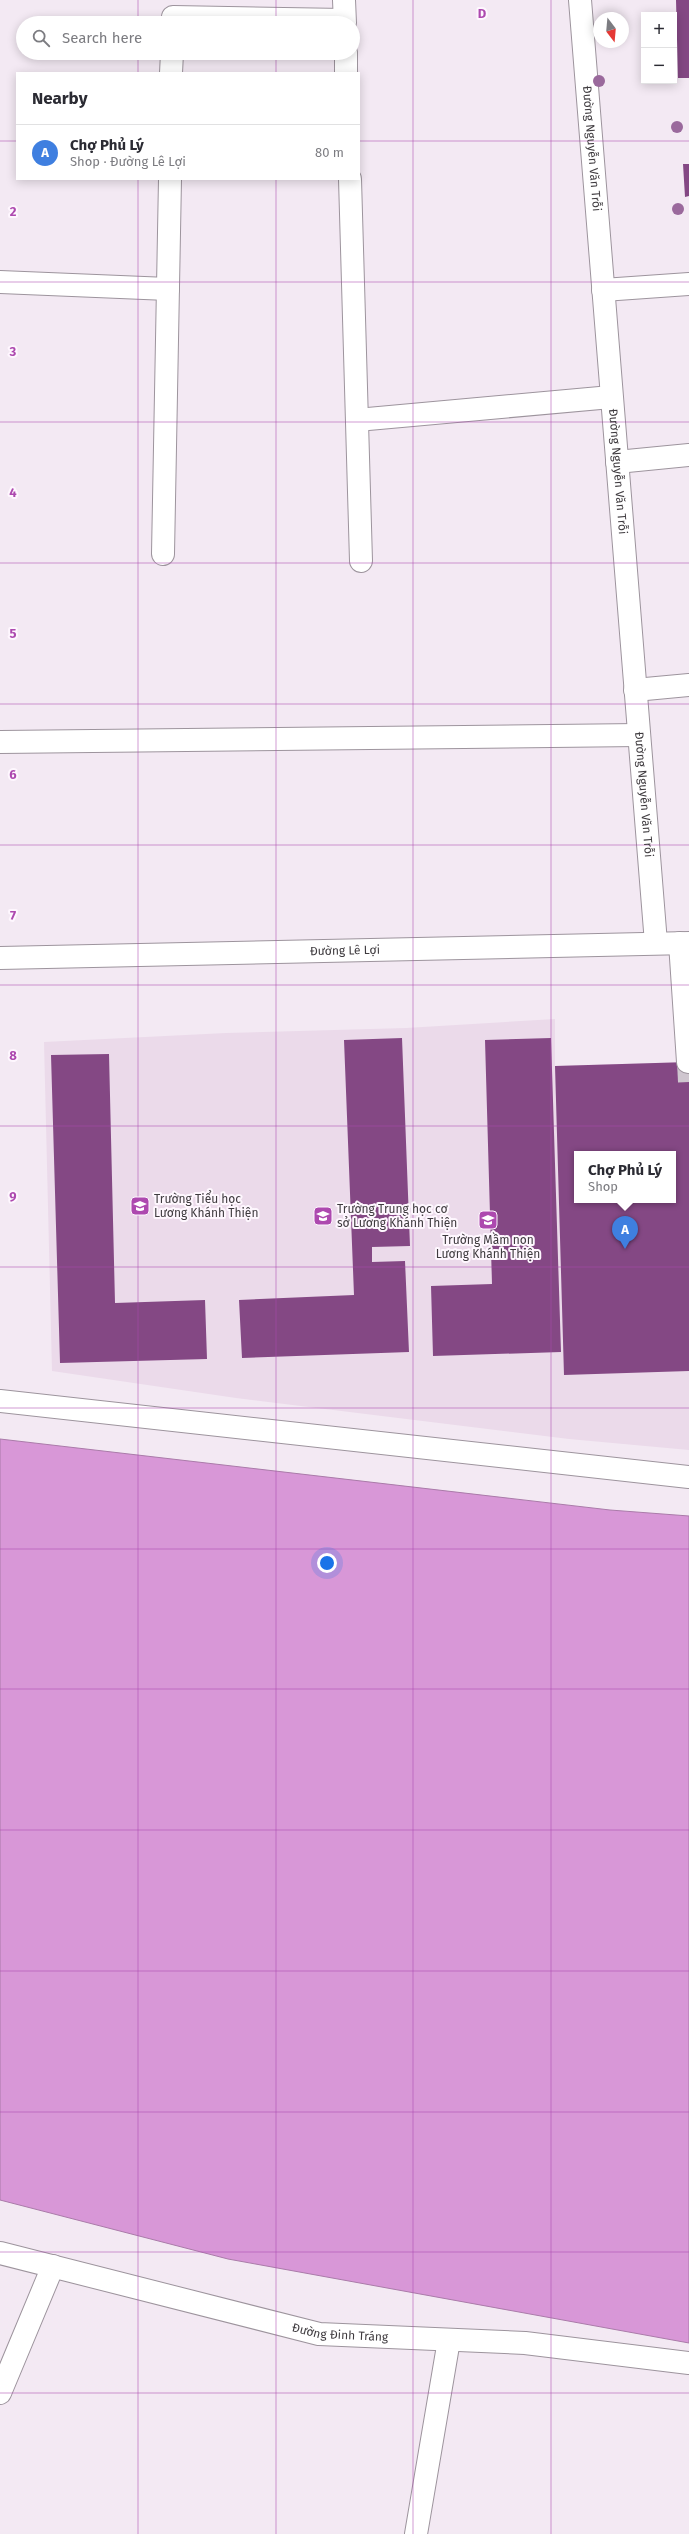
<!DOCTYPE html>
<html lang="en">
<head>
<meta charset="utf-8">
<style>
  :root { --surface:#fff; --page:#f2f2f3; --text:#2b2b33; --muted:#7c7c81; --line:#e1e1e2; --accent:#0f766e }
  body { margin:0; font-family:"Fira Sans",sans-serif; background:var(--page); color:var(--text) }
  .controls { position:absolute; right:12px; top:12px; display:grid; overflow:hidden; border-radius:0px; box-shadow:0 2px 10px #0003 }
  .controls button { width:36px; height:36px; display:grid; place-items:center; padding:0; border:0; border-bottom:1px solid var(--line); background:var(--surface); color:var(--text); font:20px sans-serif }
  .compass { position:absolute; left:593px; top:12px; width:36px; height:36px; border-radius:50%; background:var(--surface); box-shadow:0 2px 10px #0003; rotate:164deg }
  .you { position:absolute; left:327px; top:1563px; width:14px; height:14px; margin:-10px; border:3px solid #fff; border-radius:50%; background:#1a73e8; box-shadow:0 0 0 6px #1a73e833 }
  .badge { display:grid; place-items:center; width:26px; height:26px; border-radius:50%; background:var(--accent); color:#fff; font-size:13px; font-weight:700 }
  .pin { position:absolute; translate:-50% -33px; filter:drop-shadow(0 1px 2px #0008) }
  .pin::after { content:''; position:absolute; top:21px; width:14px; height:12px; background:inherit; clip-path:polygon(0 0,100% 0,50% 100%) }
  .popup { position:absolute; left:574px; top:1151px; width:102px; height:52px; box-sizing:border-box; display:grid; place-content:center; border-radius:0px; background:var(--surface); filter:drop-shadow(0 1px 3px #0005); font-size:13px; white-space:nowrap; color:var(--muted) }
  .popup b { font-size:15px; color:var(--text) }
  .popup::after { content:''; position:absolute; left:50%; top:100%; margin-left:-8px; border:8px solid transparent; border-top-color:var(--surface) }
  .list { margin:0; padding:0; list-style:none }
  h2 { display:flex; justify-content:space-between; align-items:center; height:52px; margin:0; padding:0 16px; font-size:17px }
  h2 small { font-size:13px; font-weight:400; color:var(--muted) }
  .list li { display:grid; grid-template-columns:26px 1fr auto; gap:12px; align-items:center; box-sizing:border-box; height:56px; padding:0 16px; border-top:1px solid var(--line) }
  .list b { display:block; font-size:15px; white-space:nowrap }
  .list p { margin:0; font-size:13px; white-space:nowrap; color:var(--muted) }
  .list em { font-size:13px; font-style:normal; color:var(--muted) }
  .icon { flex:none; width:22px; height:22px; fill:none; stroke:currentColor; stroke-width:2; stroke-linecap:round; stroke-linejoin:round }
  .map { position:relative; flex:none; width:689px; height:2534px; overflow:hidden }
  .search { position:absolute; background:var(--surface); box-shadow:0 2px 10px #0003; left:16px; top:16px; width:344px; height:44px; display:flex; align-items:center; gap:10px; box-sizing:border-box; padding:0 14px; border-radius:22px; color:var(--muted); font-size:15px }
  .panel { position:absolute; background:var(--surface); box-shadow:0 2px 10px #0003; left:16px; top:72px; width:344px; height:108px; border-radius:0px }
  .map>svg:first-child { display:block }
  .built { fill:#ebdaea; fill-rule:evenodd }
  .water { fill:#d897d7; stroke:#aa7ba9 }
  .building { fill:#844884; fill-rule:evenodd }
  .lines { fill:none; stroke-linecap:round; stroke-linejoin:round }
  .minor-tunnel { stroke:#cfc6cf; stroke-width:22; stroke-dasharray:22 11; stroke-linecap:butt }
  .minor-casing { stroke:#9d949d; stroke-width:24 }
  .minor { stroke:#fff; stroke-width:22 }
  .tree { fill:#9a699c }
  .grid { fill:none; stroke:#ad49af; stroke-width:1; stroke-opacity:0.55 }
  .labels { text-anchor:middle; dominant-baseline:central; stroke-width:4; stroke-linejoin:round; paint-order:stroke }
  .street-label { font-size:12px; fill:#3f3b3f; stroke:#fef7fe }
  .poi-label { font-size:12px; fill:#3f3b3f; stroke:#fef7fe; text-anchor:start }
  .grid-label { font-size:13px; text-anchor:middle; font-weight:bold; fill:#ad49af; stroke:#fef7fe; stroke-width:4; stroke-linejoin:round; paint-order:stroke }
</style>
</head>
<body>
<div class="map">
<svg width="689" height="2534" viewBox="0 0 689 2534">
  <rect width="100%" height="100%" fill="#f3e9f3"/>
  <path class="built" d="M555 1019V1066L689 1062V1450L569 1439 236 1398 52 1371 44 1042 226 1033 406 1028ZM577 1154H673V1200H577Z"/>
  <path class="water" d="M0 1439 610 1510 689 1516V2343L228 2259 0 2200Z"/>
  <path class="building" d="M676 0H689V78H678Z
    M683 164H689V196L685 197Z
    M402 1038 410 1246 372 1247V1262L405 1261 409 1352 242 1358 239 1300 354 1295 344 1040Z
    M551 1038 561 1352 433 1356 431 1286 492 1284 485 1040Z
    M109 1054 115 1303 205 1300 207 1359 60 1363 51 1055Z
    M689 1062V1371L564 1375 555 1066ZM577 1154H673V1200H577Z"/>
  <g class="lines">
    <path class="minor-tunnel" d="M688 1062 689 1082"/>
    <defs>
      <g id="minor">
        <path d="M344 0 345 23"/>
        <path id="s1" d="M580 0 656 943"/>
        <path d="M173 17 344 20"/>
        <path d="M346 53V73"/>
        <path d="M171 73 172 53"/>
        <path d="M350 179 361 561"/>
        <path d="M0 282 168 289"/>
        <path d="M603 290 689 284"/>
        <path d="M357 420 611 397"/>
        <path d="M617 462 689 455"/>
        <path d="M163 554 170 179"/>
        <path d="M635 690 689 685"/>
        <path d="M0 742 639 735"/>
        <path d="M680 943 688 1062"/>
        <path id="s2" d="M0 958 689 943"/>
        <path d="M0 1401 689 1477"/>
        <path id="s3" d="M0 2253 319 2334 525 2343 689 2363"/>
        <path d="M0 2393 53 2266"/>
        <path d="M416 2534 449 2340"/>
      </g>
    </defs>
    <use href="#minor" class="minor-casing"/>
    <use href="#minor" class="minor"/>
  </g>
  <g class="tree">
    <circle cx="599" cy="81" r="6"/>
    <circle cx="677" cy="127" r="6"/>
    <circle cx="678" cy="209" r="6"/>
  </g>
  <path class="grid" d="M138 0V23M276 0V23M413 0V2534M551 0V2534M138 53V73M276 53V73M0 141H17M359 141H689M138 179V2534M276 179V2534M0 282H689M0 422H689M0 563H689M0 704H689M0 845H689M0 985H689M0 1126H689M0 1267H689M0 1408H689M0 1549H689M0 1689H689M0 1830H689M0 1971H689M0 2112H689M0 2252H689M0 2393H689"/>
  <defs>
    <symbol id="school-square" viewBox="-11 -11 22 22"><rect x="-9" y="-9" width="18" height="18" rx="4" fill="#ad49af" stroke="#fef7fe"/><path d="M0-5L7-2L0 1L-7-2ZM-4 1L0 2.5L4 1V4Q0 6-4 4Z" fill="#fff"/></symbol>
  </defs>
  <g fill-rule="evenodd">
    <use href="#school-square" x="129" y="1195" width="22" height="22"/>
    <use href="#school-square" x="312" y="1205" width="22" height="22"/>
    <use href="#school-square" x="477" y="1209" width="22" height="22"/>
  </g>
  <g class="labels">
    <g class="street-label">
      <text stroke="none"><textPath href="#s1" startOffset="149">Đường Nguyễn Văn Trỗi</textPath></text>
      <text stroke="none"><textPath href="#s1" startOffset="473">Đường Nguyễn Văn Trỗi</textPath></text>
      <text stroke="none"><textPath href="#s1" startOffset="797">Đường Nguyễn Văn Trỗi</textPath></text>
      <text stroke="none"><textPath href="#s2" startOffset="345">Đường Lê Lợi</textPath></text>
      <text stroke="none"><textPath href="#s3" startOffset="350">Đường Đinh Tráng</textPath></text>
    </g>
    <g class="poi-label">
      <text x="154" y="1199">Trường Tiểu học<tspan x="154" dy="14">Lương Khánh Thiện</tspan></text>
      <text x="337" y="1209">Trường Trung học cơ<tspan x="337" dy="14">sở Lương Khánh Thiện</tspan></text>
      <text x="488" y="1240" text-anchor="middle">Trường Mầm non<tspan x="488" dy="14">Lương Khánh Thiện</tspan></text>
    </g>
  </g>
  <g class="grid-label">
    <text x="482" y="18">D</text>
    <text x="13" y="216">2</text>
    <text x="13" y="356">3</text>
    <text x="13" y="497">4</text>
    <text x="13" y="638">5</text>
    <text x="13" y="779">6</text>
    <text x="13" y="920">7</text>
    <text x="13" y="1060">8</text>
    <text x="13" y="1201">9</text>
  </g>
</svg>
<div class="controls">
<button>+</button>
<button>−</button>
</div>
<svg class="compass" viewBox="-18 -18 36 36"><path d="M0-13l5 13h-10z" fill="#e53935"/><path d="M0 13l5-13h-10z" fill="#7c7c81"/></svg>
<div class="you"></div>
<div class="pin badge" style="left:625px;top:1249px;background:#3f7fe0">A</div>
<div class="popup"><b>Chợ Phủ Lý</b>Shop</div>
<div class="search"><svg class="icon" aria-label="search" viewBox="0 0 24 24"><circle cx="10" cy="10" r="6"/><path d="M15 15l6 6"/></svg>Search here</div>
<section class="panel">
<h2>Nearby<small></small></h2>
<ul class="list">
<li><span class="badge" style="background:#3f7fe0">A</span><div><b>Chợ Phủ Lý</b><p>Shop · Đường Lê Lợi</p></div><em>80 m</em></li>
</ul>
</section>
</div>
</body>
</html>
